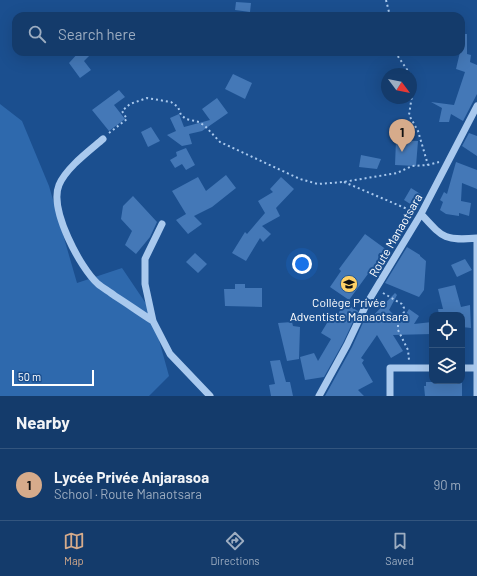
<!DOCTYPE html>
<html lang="en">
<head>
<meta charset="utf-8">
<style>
  :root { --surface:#143b6b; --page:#1d4271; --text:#f1f3f6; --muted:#9dadc1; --line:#33557e; --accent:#d6ab8b }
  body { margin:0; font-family:Barlow,sans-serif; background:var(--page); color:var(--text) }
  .controls { position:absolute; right:12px; bottom:12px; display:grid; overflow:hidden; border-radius:8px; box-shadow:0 4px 16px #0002 }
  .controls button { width:36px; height:36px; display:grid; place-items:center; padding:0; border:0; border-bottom:1px solid var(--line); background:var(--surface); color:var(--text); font:20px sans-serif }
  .compass { position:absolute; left:381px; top:68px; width:36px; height:36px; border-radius:50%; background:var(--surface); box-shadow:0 4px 16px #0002; rotate:122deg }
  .scale { position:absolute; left:12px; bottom:10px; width:82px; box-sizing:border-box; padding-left:4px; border:2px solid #fff; border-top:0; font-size:11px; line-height:14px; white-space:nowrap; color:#fff; -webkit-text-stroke:3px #1b4f8f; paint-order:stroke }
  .you { position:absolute; left:302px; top:264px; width:14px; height:14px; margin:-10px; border:3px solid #fff; border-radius:50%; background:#1a73e8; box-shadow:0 0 0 6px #1a73e833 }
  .badge { display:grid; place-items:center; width:26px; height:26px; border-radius:50%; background:var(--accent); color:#111; font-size:13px; font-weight:700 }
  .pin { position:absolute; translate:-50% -33px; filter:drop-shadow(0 1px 2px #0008) }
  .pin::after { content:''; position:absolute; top:21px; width:14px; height:12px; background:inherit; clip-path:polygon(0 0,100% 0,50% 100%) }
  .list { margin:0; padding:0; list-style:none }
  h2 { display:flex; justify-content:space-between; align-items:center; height:52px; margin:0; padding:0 16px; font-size:17px }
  h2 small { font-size:13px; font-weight:400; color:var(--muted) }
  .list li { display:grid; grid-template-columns:26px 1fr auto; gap:12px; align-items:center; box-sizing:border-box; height:72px; padding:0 16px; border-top:1px solid var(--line) }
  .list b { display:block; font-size:15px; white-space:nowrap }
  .list p { margin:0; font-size:13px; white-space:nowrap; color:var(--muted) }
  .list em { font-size:13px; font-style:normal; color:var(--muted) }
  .icon { flex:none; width:22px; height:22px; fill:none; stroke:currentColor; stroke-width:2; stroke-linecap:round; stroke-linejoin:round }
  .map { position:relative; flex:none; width:477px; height:396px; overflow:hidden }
  .search { position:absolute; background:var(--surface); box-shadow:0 4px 16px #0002; left:12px; right:12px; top:12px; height:44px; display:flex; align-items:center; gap:10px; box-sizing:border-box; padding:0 14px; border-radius:12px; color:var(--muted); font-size:15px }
  .sheet { height:124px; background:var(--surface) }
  nav { display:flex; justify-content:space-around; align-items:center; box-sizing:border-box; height:56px; border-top:1px solid var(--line); background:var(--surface); font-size:11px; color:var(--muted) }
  nav a { display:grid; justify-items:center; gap:2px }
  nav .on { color:var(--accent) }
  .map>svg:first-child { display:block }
  .green { fill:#2e69ad }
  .building { fill:#4478b7 }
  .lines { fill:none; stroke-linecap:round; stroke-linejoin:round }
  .path { stroke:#a9c9ee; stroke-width:2; stroke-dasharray:2 3; stroke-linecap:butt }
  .minor { stroke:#a9c9ee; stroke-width:7 }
  .labels { text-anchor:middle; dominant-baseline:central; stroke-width:4; stroke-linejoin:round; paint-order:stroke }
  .street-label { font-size:12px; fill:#fff; stroke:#1b4f8f }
  .poi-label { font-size:12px; fill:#fff; stroke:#1b4f8f }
</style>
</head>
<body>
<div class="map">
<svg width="477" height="396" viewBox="0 0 477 396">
  <rect width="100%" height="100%" fill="#1b4f8f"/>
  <path class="green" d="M0 104 22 121 49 186 77 283 122 268 151 311 169 376 149 396H0Z"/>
  <path class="building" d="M236 2 251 3 250 12 235 10Z
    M464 34H467V54L471 55 470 62 477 65V94L463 121 451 114 449 122H439L442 108 431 102 454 105 465 72 456 69 460 52H461Z
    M79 52H93L84 61 91 70 80 78 69 63Z
    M233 74 252 83 245 99 225 89Z
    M119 90 125 97 114 105 125 119 109 131 92 110Z
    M217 98 228 113 202 131 189 134 192 144 182 146 167 135 176 131 170 118 179 114 184 127 210 120 202 109Z
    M151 127 160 141 148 147 141 132Z
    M469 133 477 136V156L462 146Z
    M396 140 418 141 416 166 395 165Z
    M186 148 195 165 186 170 182 164 175 168 170 160 177 156 176 152Z
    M361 155 381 159 377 169 359 167Z
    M456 162 477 170V189L462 183 461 201 471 203 469 216 459 213V216L446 214 440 210 443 202 440 200 444 192 447 194Z
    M226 175 236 188 212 207 194 216 202 224 188 234 176 220 186 214 172 191 198 177 206 191Z
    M281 177 294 189 276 208 280 216 262 226 271 234 263 242 260 238 246 261 232 253 245 232 247 234 265 213 258 201 273 192 270 189Z
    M411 188 422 195 415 207 404 200Z
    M133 196 157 222 150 237 136 254 125 245 132 231 121 219 123 206Z
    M365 234 391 253 380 272 373 267 349 300 330 287 341 271 339 269Z
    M407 247 420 255V256L426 261 424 290 419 297 385 283Z
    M195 253 207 264 198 273 186 262Z
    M465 259 472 270 457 277 451 265Z
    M235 284H245V288H262V307L225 306 224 289H235Z
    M455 285 461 307 470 305 471 328 462 327V315H439L438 309H443L438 289Z
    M395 293 397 295 389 310 401 322 409 309 419 316 414 324 432 322V334L393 335 403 351 391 358 377 335 361 358 364 360 362 363 373 382 358 390 364 396H325L352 347 366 316 370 319Z
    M344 303 358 311 343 343 324 377 305 380 300 357 314 353 318 361 331 339 321 333 333 313 337 316Z
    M292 322 293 326 300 327 299 359 287 361 278 323Z
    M280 360 286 382H290L293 396H271L269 385 275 384 270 361Z
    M426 382H435L436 384 462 383V396H425L424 386H426Z"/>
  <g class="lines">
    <path class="path" d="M386 0 390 16
      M395 52 410 74
      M411 78 413 89 409 115 418 131 428 165
      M109 133 127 119 122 111 130 104 147 98 171 102 178 107 181 115 186 119 199 122 205 126 220 142 300 179 318 184 343 182 397 173 412 166 428 165 439 162
      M344 182 412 211
      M383 293 402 304 404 308V312L398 323V330L408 350 409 360"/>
    <path class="minor" d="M103 139C89 151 66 168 59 185 49 209 80 268 98 284 103 288 110 292 115 296 128 304 140 313 153 321
      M421 214C443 238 444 241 477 238
      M162 224 145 259V284L153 321 170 354 210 396
      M462 368H477
      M319 396 347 345 366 305 421 214 477 106
      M390 396V368H432
      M477 396V238"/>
  </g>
  <defs>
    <symbol id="school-disc" viewBox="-11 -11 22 22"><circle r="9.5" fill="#ffd166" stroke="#1b4f8f"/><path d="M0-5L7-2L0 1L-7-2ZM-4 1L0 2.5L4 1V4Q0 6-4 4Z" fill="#111"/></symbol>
  </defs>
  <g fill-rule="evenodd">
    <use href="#school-disc" x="339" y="274" width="20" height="20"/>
  </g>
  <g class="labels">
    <g class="street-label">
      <text transform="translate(395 235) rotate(-60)">Route Manaotsara</text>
    </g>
    <g class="poi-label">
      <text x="349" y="302">Collège Privée<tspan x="349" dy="14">Adventiste Manaotsara</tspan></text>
    </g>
  </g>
</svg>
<div class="controls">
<button><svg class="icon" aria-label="locate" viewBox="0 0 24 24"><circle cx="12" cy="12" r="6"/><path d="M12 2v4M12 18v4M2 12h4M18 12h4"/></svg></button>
<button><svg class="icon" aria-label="layers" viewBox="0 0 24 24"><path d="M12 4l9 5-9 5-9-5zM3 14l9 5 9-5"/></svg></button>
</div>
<svg class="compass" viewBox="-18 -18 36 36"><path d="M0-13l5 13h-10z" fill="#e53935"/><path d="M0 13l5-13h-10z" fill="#9dadc1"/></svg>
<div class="scale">50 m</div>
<div class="you"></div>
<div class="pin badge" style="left:402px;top:152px">1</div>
<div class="search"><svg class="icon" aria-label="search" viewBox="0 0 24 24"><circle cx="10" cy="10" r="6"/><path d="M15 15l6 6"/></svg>Search here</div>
</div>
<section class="sheet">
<h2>Nearby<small></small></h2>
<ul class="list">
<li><span class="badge">1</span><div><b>Lycée Privée Anjarasoa</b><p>School · Route Manaotsara</p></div><em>90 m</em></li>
</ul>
</section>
<nav>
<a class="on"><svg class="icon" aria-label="map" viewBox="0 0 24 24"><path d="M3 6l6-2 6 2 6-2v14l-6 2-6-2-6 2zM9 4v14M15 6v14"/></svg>Map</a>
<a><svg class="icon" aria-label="directions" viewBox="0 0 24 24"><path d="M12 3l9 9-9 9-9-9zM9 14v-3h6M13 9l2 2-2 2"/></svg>Directions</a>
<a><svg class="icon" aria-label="saved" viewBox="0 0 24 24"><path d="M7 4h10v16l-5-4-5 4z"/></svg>Saved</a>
</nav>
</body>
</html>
